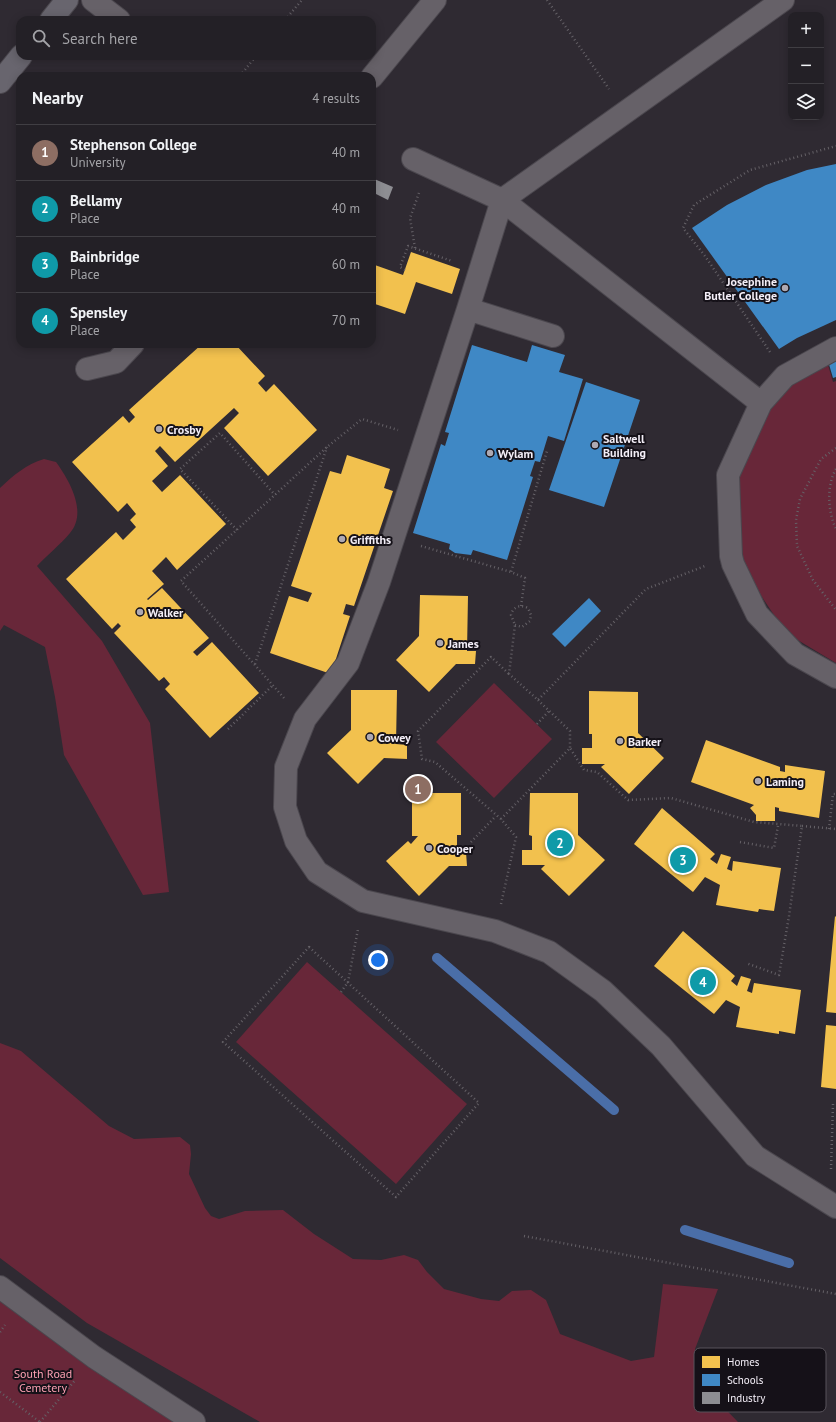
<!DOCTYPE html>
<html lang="en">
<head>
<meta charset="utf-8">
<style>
  :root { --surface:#232026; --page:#2f2d32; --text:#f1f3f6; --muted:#a3a3a7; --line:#403e43; --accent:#aea9b2 }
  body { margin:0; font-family:"PT Sans",sans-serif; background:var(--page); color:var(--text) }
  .controls { position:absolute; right:12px; top:12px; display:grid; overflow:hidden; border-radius:8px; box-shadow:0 2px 10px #0003 }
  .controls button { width:36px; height:36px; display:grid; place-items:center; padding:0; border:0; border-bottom:1px solid var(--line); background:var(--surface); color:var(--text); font:20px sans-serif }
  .you { position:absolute; left:378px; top:960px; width:14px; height:14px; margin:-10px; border:3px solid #fff; border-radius:50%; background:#1a73e8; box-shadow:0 0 0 6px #1a73e833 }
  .badge { display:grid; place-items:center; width:26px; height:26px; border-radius:50%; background:var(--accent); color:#fff; font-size:13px; font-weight:700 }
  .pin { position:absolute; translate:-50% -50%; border:2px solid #fff; box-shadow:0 1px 4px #0006 }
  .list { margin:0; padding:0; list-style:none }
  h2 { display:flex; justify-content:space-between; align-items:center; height:52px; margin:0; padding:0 16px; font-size:17px }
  h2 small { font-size:13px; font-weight:400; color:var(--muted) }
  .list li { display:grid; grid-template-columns:26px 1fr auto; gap:12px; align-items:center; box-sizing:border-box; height:56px; padding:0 16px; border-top:1px solid var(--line) }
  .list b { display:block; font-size:15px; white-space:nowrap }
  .list p { margin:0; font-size:13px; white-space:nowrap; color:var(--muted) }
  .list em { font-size:13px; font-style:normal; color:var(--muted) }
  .icon { flex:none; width:22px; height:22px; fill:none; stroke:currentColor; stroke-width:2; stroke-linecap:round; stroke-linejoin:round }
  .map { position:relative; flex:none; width:836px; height:1422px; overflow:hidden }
  .search { position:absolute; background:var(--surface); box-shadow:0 2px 10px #0003; left:16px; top:16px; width:360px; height:44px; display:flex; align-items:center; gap:10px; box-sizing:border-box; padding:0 14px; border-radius:12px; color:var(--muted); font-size:15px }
  .panel { position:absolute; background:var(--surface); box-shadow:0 2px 10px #0003; left:16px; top:72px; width:360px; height:276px; border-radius:12px }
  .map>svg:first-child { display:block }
  .green { fill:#682739 }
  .homes { fill:#f2c14e }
  .schools { fill:#3f88c5 }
  .industry { fill:#8d8d92 }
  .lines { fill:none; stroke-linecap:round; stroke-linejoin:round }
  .stream { stroke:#4a6ea8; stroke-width:10 }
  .minor-casing { stroke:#4b474e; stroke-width:24 }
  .major-casing { stroke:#4b474e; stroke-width:24 }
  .path { stroke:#656167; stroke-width:2.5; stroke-dasharray:1 3; stroke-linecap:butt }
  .minor { stroke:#666168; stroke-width:22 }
  .major { stroke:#68656e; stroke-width:22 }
  .poi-dot { fill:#aea9b2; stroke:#151118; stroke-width:1.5 }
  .labels { text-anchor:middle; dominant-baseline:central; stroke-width:4; stroke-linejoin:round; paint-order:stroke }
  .poi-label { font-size:12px; font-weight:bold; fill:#f3eef7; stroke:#151118; text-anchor:start }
  .park-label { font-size:12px; fill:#fca0b2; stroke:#151118 }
  .key { fill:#151118; stroke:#58535b; stroke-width:1 }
  .key-label { font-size:11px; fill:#f3eef7 }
</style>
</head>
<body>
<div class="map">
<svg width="836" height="1422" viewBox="0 0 836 1422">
  <rect width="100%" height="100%" fill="#2f2a32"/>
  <path class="green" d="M826 358 833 382 836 381V663L786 633 740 564 732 488 755 428 778 394Z
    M44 459 56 462C69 480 88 512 70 533 60 545 47 555 37 566L102 641 150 723 169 892 143 895 64 755 55 697 45 647 4 625 0 631V488C13 476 26 464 44 459Z
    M494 683 552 739 494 798 436 742Z
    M307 962 467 1104 396 1184 236 1042Z
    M0 1043 21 1051 109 1126 134 1139 180 1137 190 1145 191 1154 189 1174 205 1208 211 1216 219 1219 245 1211 283 1210 314 1234 353 1259 381 1260 404 1255 418 1260 427 1272 444 1289 481 1299 499 1301 512 1291 531 1290 546 1300 560 1334 631 1361 654 1357 663 1284 718 1289 695 1349 697 1380 738 1422H260L87 1323 0 1258Z
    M0 1299 174 1422H0Z"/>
  <path class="homes" d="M411 252 460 269 452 294 416 282 405 314 372 303V264L403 275Z
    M202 344H235L265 376 258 383 266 392 274 384 317 430 268 476 224 428 239 413 234 408 175 462 160 446 155 451 168 466 152 481 162 492 180 475 226 524 177 570 166 557 152 571 164 584 147 599 148 600 162 588 209 638 193 652 197 656 212 642 259 693 210 738 165 689 170 684 164 677 159 681 114 633 121 626 118 623 112 629 66 579 116 532 123 540 136 527 130 520 136 514 127 503 118 512 72 462 123 416 129 423 135 417 129 410Z
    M347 455 390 469 384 488 393 491 354 606 346 604 343 614 350 616 331 674 270 653 289 596 308 602 312 593 291 586 330 471 341 474Z
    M420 595 468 596 467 651H476L475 664H456L429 692 396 660 419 636Z
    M351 690H397L396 744 407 745V759L384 758 358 784 327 753 351 730Z
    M589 691 638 692V733L664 758 629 794 601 767 605 764H582V748H592V734H589Z
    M706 740 780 767V771L785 772V765L825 771 819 818 779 811V808L775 807V821H756V815L750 808 754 805 691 782Z
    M412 793H461V835H457V852H466L467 866H449L419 896 386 861 408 841 411 844 418 836H412Z
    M530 793H578V835L605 860 569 896 541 869 545 865H522V850H532V836L529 835Z
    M662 808 715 854 710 859 717 864 721 854 731 857 727 869 732 871 733 861 781 868 774 911 759 909 758 912 716 905 720 885 705 877 693 892 634 844Z
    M835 916 836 917V1013L826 1012Z
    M683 931 735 976 731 981 737 986 741 976 751 979 747 991 752 993 754 983 801 990 795 1034 779 1031V1034L736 1027 740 1007 726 1000 714 1014 654 966Z
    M826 1025 836 1026V1089L821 1087Z"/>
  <path class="schools" d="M836 164V320L797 338 779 349 692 228 727 205 766 185 807 170Z
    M472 345 527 362 532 345 565 355 559 372 583 379 564 441 548 436 540 462 535 461 530 476 533 477 507 560 473 550 471 555 455 553 449 549 450 544 413 533 441 444 445 446 449 433 445 432Z
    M836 351V377L833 378 826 354Z
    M586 382 640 400 604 507 549 490Z
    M589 598 601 611 565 647 552 634Z"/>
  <path class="industry" d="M372 178 393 187 388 200 372 192Z"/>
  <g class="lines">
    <path class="stream" d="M437 958 614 1110
      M685 1230 789 1263"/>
    <defs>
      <path id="minor" d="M93 0 119 20
        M783 0 502 200 468 309 379 582 348 663 305 719 286 767 285 807 296 841 317 872 363 901 495 931 549 952 603 991 661 1046 755 1156 836 1207
        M372 77 435 0
        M413 159 502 200 761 403
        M468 309 553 336
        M836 348 785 376 761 403 728 475 731 556 733 564 757 614 795 654 836 677
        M87 369 116 362 133 344
        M0 1287 94 1357 194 1422"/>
      <path id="major" d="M51 20 67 0
        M0 82 21 56"/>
    </defs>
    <use href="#minor" class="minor-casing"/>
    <use href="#major" class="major-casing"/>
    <path class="path" d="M547 0 609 89
      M285 20 302 0
      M240 76 256 56
      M415 248 410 218 419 193
      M405 270 400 267 408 246 452 261
      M770 352 705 256 683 228 694 205 750 170 836 146
      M836 448 821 459 800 499 796 520 797 546 813 580 836 610
      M836 469C826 486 828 512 836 529
      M237 530 180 469 220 433 275 495
      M421 546 511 572
      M521 606 525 578 511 572 547 451
      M515 625 522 627 530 621 531 615 528 608C520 604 513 607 511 615L515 625 509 674 538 700 646 589 705 566
      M255 664 327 447
      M284 698 181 581 327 447 362 419 398 430
      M538 700 570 731V748
      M537 724 549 711
      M228 729 272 686
      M501 819 435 762 422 759 418 731 491 657 509 674
      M802 826 836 829
      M829 829 833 794H836
      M471 842 496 816
      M740 842 774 848 778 826
      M501 904 516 837 501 819 570 748 584 770 597 772 628 800 671 798 754 822 802 826 789 916 779 975 746 963
      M309 947 479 1103 396 1197 223 1042Z
      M341 992 348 982 358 929
      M831 1169 833 1104H836
      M524 1236 836 1294
      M0 1332 5 1325
      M0 1392 40 1422
      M40 1422 76 1379"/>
    <use href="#minor" class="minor"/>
    <use href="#major" class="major"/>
  </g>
  <g class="poi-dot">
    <circle cx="785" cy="288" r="4"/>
    <circle cx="159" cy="429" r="4"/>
    <circle cx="595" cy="445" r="4"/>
    <circle cx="490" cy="453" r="4"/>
    <circle cx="342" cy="539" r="4"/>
    <circle cx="140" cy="612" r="4"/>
    <circle cx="440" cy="643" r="4"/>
    <circle cx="370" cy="737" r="4"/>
    <circle cx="620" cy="741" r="4"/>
    <circle cx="758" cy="781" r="4"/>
    <circle cx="429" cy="848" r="4"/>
  </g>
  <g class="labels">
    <g class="poi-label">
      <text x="777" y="281" text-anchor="end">Josephine<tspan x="777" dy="14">Butler College</tspan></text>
      <text x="167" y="429">Crosby</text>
      <text x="603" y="438">Saltwell<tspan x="603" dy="14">Building</tspan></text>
      <text x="498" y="453">Wylam</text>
      <text x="350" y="539">Griffiths</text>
      <text x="148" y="612">Walker</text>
      <text x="448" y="643">James</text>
      <text x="378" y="737">Cowey</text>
      <text x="628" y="741">Barker</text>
      <text x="766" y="781">Laming</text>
      <text x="437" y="848">Cooper</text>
    </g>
    <g class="park-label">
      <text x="43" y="1373">South Road<tspan x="43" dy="14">Cemetery</tspan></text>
    </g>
  </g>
  <rect x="694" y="1348" width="132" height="64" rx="6" class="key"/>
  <rect x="702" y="1356" width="18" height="12" fill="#f2c14e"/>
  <rect x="702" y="1374" width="18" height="12" fill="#3f88c5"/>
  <rect x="702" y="1392" width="18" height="12" fill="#8d8d92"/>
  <g class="key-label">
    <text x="727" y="1366">Homes</text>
    <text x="727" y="1384">Schools</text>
    <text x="727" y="1402">Industry</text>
  </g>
</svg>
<div class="controls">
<button>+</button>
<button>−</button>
<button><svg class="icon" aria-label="layers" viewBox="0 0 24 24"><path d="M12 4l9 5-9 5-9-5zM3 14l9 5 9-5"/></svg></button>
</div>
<div class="you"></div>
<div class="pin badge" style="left:418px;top:789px;background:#8d6e63">1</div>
<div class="pin badge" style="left:560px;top:843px;background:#0f9aa8">2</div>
<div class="pin badge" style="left:683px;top:860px;background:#0f9aa8">3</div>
<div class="pin badge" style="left:703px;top:982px;background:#0f9aa8">4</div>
<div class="search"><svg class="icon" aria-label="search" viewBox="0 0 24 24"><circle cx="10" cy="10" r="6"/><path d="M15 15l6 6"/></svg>Search here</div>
<section class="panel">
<h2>Nearby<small>4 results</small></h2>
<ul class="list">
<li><span class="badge" style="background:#8d6e63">1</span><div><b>Stephenson College</b><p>University</p></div><em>40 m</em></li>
<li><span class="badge" style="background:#0f9aa8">2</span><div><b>Bellamy</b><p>Place</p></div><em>40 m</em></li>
<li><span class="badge" style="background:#0f9aa8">3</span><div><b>Bainbridge</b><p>Place</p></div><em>60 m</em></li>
<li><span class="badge" style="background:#0f9aa8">4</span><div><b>Spensley</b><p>Place</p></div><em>70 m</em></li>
</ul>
</section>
</div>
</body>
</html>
